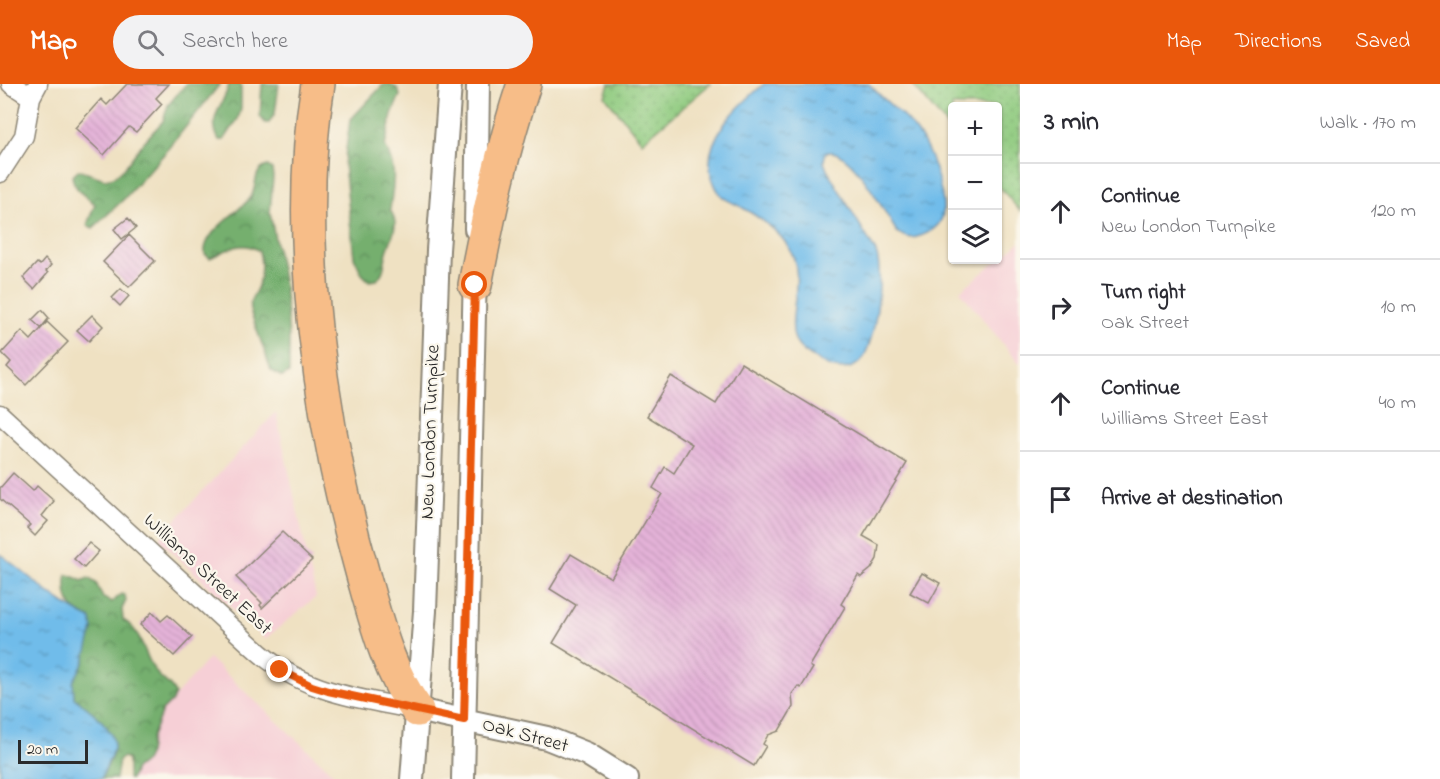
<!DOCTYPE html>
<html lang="en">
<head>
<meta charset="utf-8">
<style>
  :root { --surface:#fff; --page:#f2f2f3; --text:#2b2b33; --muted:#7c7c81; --line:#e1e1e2; --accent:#ea580c }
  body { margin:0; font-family:"Indie Flower",sans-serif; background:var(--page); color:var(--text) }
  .controls { position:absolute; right:18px; top:18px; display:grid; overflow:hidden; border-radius:6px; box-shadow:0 2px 4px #0004 }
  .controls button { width:54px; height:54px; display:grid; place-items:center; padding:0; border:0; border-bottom:2px solid var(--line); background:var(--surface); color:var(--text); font:30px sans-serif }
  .scale { position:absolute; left:18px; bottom:15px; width:70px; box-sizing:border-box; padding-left:6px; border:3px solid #2b2b2b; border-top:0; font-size:16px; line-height:21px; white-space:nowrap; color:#2b2b2b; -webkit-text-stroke:4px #fbf7ec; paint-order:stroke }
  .stop { position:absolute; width:18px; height:18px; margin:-14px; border:4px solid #ea580c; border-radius:50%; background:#fff }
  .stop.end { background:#ea580c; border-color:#fff; box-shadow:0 2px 6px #0008 }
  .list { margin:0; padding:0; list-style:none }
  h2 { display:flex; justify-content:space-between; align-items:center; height:78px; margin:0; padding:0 24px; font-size:26px }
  h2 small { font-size:20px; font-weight:400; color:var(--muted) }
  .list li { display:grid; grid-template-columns:39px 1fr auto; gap:18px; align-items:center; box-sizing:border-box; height:96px; padding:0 24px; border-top:2px solid var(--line) }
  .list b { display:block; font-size:22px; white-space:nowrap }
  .list p { margin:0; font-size:20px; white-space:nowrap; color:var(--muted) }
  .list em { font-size:20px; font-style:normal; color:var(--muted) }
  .icon { flex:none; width:33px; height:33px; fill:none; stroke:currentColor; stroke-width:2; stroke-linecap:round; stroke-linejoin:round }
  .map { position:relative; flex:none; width:1020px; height:695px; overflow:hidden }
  header { display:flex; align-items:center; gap:36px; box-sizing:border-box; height:84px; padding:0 30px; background:var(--accent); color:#fff }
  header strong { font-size:28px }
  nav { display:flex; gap:33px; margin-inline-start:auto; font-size:21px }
  .search { width:420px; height:54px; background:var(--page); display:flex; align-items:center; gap:15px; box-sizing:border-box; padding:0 21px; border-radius:33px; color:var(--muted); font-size:22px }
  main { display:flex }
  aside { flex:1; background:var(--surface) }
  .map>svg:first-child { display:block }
  .built { fill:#f6cfd6 }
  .forest { fill:url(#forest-crowns); stroke:#506d4c; stroke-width:1.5 }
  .park { fill:url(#park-dots); stroke:#5e7b56; stroke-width:1.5 }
  .water { fill:url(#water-ripples); stroke:#4e748a; stroke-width:1.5 }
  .building { fill:url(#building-back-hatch) }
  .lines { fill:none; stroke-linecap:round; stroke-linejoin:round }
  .minor-casing { stroke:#8d8676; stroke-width:21 }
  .tertiary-casing { stroke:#8d8676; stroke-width:26 }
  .motorway-casing { stroke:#8d8676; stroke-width:36 }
  .minor { stroke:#fff; stroke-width:18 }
  .tertiary { stroke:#fff; stroke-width:22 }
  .motorway { stroke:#f7bd88; stroke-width:33 }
  .route { stroke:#ea580c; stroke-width:8 }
  .labels { text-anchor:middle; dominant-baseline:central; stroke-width:4.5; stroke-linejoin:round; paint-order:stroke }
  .street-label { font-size:20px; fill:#2b2b2b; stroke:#fbf7ec }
</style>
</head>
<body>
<header>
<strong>Map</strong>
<div class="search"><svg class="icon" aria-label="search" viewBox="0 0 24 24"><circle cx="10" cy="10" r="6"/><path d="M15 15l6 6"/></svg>Search here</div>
<nav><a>Map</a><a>Directions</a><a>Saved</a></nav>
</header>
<main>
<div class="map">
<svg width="1020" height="695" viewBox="0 0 1020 695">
  <defs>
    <pattern id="forest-crowns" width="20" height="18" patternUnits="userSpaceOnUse" patternTransform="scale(1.5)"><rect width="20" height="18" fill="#74af6e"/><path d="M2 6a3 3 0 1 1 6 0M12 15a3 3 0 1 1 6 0" fill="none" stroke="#5f8f5b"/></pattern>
    <pattern id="park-dots" width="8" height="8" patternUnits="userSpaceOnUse" patternTransform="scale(1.5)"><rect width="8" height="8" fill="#90cb80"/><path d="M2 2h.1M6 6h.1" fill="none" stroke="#7cae6f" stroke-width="1.8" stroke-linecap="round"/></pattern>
    <pattern id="water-ripples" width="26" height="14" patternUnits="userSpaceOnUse" patternTransform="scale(1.5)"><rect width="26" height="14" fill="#70bcea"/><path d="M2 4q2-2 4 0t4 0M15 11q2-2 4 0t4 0" fill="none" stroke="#5c99be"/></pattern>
    <pattern id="building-back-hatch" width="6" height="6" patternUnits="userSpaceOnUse" patternTransform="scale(1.5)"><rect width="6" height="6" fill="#e4b2d8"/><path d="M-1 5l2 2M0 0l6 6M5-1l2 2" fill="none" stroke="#c499ba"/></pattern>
  </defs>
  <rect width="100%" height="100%" fill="#fbf7ec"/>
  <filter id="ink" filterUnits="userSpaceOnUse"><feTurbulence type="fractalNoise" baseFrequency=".0167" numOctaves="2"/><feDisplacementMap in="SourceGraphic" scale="12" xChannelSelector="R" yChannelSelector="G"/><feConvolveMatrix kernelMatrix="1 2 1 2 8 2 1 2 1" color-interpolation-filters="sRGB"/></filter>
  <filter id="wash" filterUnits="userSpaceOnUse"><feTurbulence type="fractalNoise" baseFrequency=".008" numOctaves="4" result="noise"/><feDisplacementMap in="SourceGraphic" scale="24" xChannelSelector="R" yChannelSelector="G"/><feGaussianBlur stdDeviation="1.35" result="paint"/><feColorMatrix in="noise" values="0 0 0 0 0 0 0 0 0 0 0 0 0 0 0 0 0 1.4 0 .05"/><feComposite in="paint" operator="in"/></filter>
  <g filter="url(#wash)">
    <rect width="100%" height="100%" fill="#efe1c2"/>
    <path class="built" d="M1020 158V281L960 207Z
      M276 328 316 513 265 555 158 455Z
      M209 574 339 695H131L135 685 145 677 149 669 151 655 162 627Z"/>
    <path class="forest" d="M186 0H220L164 70 124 115 93 144 87 141 95 120C85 112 74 106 72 92L78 86 105 95 114 93 126 82 142 60 163 37 168 21Z
      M229 0H241V25L238 35 224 56H219C206 33 225 20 229 0Z
      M262 0H279L275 29 269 39H265L260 32Z
      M389 0 397 4 400 11 392 30 385 62C398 87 393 99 390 126 401 141 391 153 387 168 383 181 386 186 377 196L369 197 362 190 354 173 344 80 350 36 383 1Z
      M268 82 272 85 273 93 270 129 284 201 289 253V289L282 293 271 286 250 226C248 216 255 211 258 202 261 191 262 178 259 167 242 155 227 166 210 174L205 170C202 148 240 128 251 113 258 101 252 86 268 82Z
      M67 491 73 492 82 497 88 494 96 499 103 514 112 518 121 510 125 511 126 517 122 525 123 536C143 547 143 571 156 588 162 597 172 600 175 610L172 617 162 627 151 655 149 669 145 677 135 685 131 695H128V675L123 673 119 676 116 695H101C105 686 113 674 114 664 116 646 87 624 74 614L73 598 84 578 91 535C76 528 68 524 66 506 66 500 65 497 67 491Z"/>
    <path class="park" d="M609 0H710L642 58 605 12Z
      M912 0H1020V127L998 101V22H952V48Z"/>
    <path class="water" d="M764 0H869C886 19 910 35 923 57 932 74 945 109 943 129 942 138 935 145 927 149 915 155 908 156 897 148 886 131 849 58 825 69L824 78 827 86 876 168C884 192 876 252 863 274 854 288 834 287 822 279 814 274 802 268 797 260 783 236 809 193 788 162 778 147 759 133 743 124 737 120 729 118 723 113 717 108 715 101 712 94 700 56 738 22 764 0Z
      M0 470C30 492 56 519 91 535L93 545 84 578 73 598 74 614C89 625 115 643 114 664L101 695H0Z"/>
    <g id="blocks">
      <path class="building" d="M127 0H169L156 14 162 20 136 48 129 43 104 71 75 44 101 15 107 21Z
        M128 134 136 144 122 155 114 145Z
        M129 151 155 177 129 203 103 178Z
        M45 175 51 181 46 187 48 189 34 205 23 194 37 179 40 181Z
        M121 205 129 212 120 222 112 214Z
        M42 226 49 234 41 244 32 236Z
        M92 231 103 242 89 257 77 246Z
        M47 238 68 258 26 301 7 283 11 278 2 269 22 247 31 256Z
        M741 279 907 379 863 452 879 461 877 475 871 485 861 493 858 491 841 520 845 523 810 582 813 584 801 604 798 602 792 610 793 623 779 647 768 651 763 660 766 662 754 682 553 559 576 521 550 505 571 470 611 494 662 410 653 404 665 383 674 389 692 360 647 332 671 292 716 320Z
        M13 389 33 407 37 402 54 417 42 432 48 437 35 452 27 444 30 441 0 415V404Z
        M282 448 312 476 262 524 260 521 262 519 236 493Z
        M89 459 99 467 84 484 74 475Z
        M922 489 940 499 929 519 910 509Z
        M152 528 161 537 168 531 192 553 174 572 140 541Z"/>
    </g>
  </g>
  <g filter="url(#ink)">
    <use href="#blocks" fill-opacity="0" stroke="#8d8676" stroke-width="1.5"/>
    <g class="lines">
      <defs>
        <path id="minor" d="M11 0 31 13
          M0 89 24 52 31 13 38 0
          M0 330 253 563C303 609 353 613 417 626"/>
        <path id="tertiary" d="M476 145 478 0
          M417 626 547 654 587 670 627 695
          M412 695 425 527 438 166 450 0
          M463 695 475 187"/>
        <path id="motorway" d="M318 0C293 154 321 342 363 491 376 537 388 587 417 626
          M475 201C488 133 502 66 524 0"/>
      </defs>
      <use href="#minor" class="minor-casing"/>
      <use href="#tertiary" class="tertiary-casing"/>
      <use href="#motorway" class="motorway-casing"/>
      <use href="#minor" class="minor"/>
      <use href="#tertiary" class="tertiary"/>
      <use href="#motorway" class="motorway"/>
    </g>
  </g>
  <g class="lines" filter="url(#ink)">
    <path class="route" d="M280 586 312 602 328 607 464 636 475 201"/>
  </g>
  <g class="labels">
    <g class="street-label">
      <text transform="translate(431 348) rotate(-88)">New London Turnpike</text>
      <text transform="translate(207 491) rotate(43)">Williams Street East</text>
      <text transform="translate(525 652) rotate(15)">Oak Street</text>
    </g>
  </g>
</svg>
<div class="controls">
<button>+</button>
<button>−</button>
<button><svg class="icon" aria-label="layers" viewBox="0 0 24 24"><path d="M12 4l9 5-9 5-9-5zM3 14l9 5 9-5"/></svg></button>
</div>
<div class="scale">20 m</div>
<div class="stop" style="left:475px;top:201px"></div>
<div class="stop end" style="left:280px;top:586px"></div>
</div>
<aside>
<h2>3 min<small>Walk · 170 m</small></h2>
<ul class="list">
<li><svg class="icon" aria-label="ahead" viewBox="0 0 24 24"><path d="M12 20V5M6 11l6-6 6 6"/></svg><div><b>Continue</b><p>New London Turnpike</p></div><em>120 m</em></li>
<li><svg class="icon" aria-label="right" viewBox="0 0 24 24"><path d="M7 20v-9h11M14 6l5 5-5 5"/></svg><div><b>Turn right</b><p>Oak Street</p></div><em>10 m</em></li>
<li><svg class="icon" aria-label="ahead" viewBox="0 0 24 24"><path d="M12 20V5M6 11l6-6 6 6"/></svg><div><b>Continue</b><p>Williams Street East</p></div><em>40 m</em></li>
<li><svg class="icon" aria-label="arrive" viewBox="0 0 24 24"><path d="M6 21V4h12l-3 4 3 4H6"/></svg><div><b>Arrive at destination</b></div></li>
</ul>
</aside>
</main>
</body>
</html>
